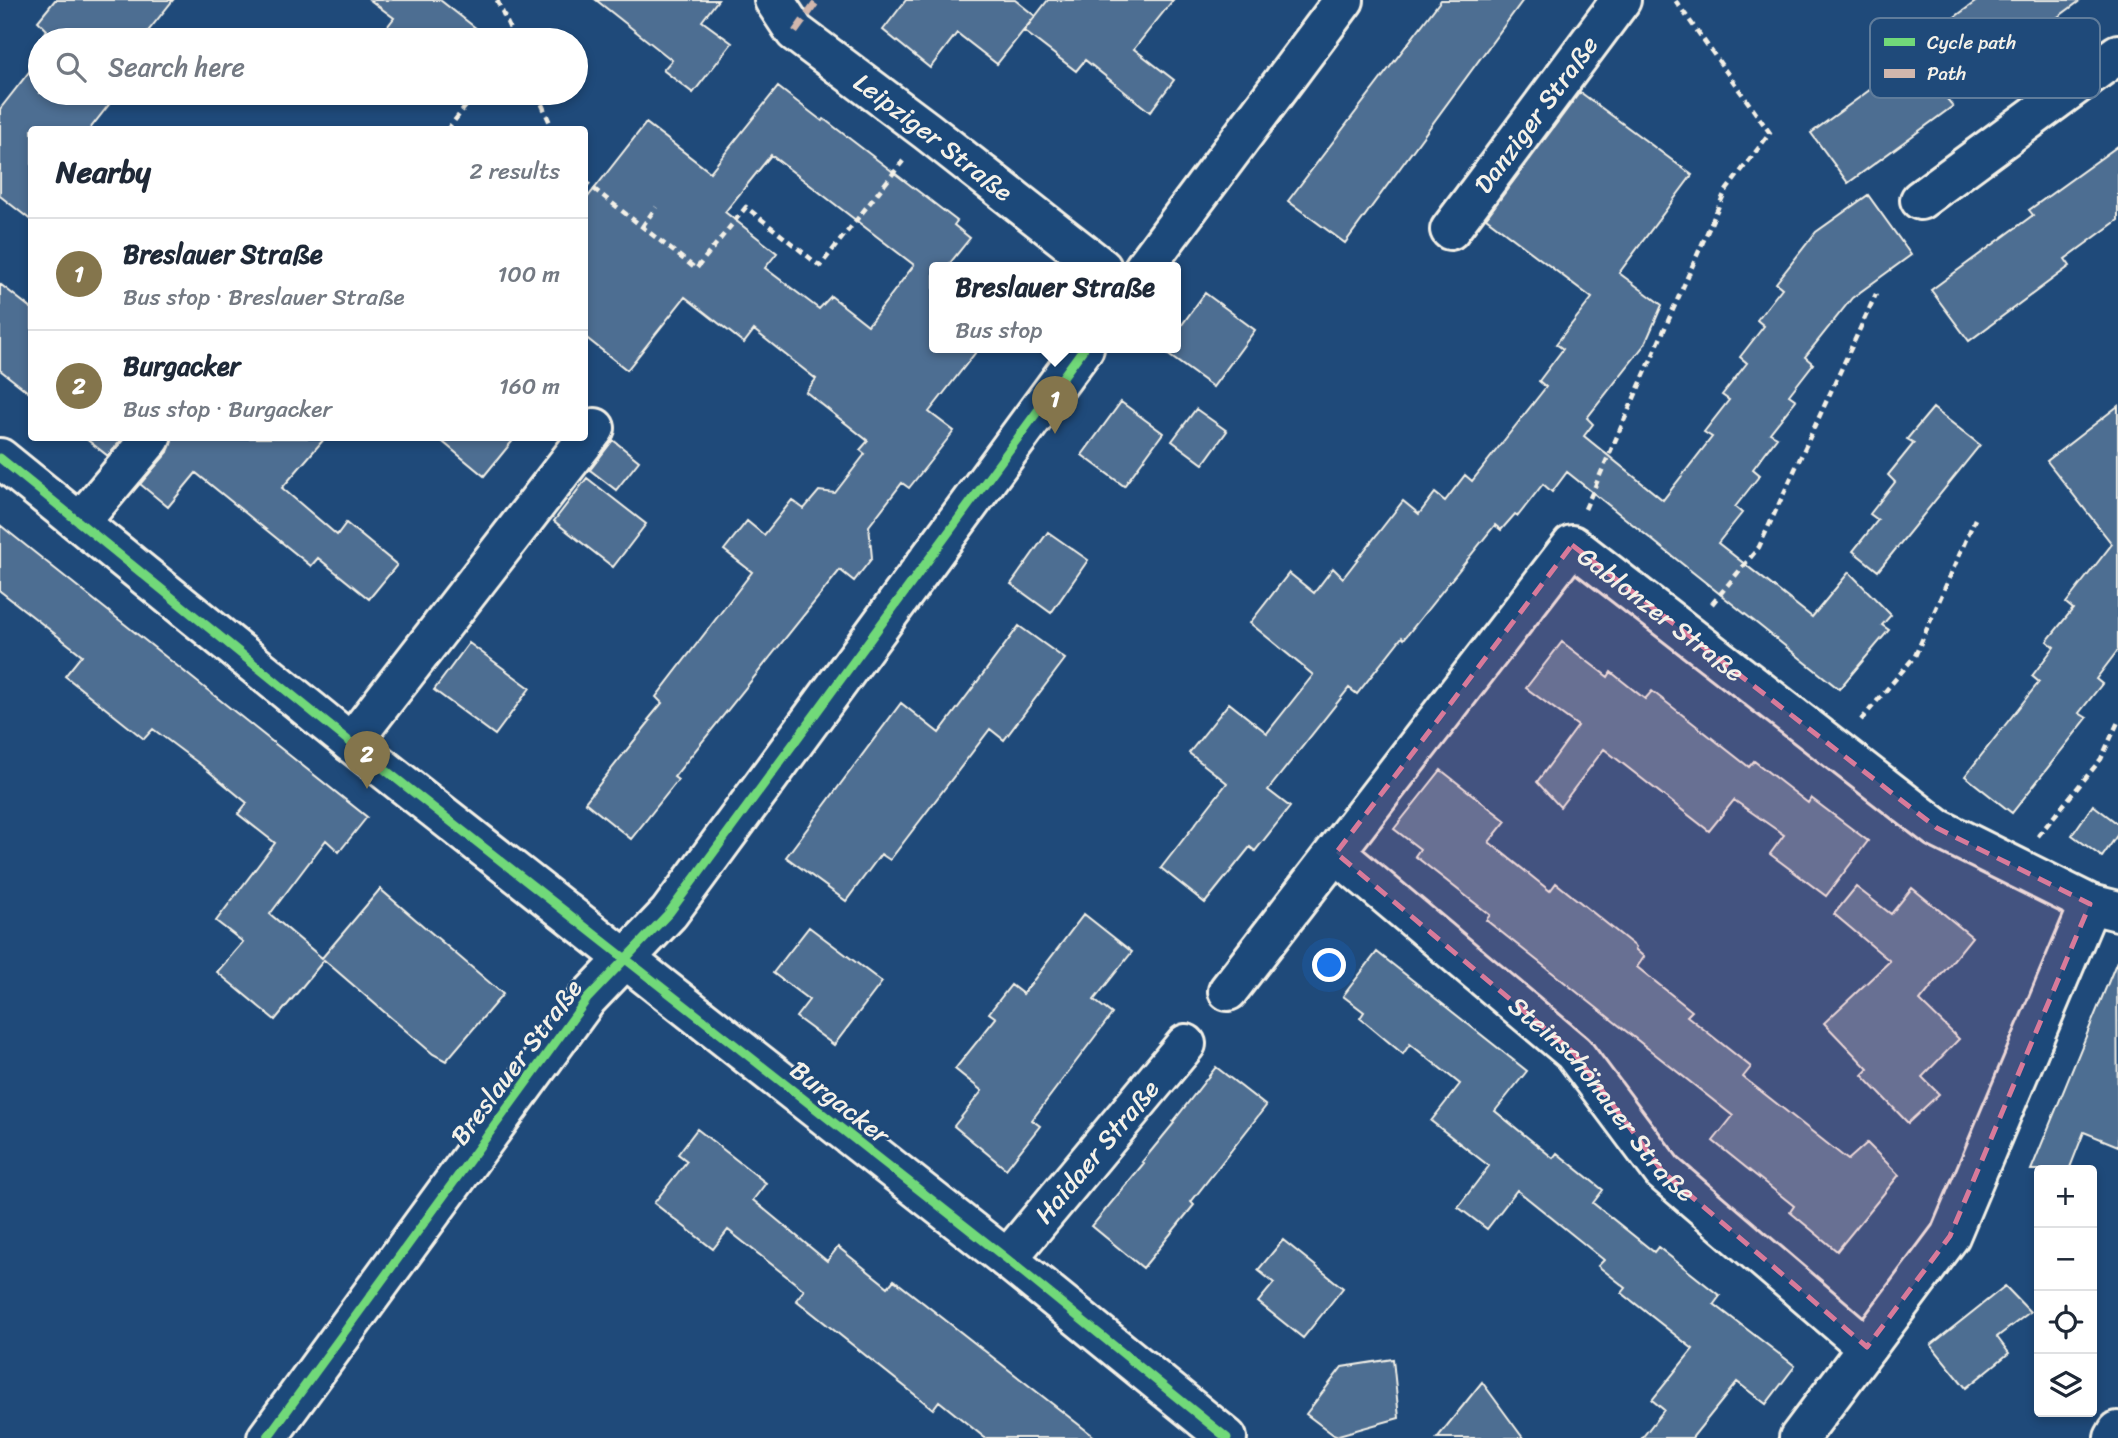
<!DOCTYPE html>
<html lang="en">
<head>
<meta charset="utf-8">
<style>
  :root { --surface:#fff; --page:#f2f2f3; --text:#1f2937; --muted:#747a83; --line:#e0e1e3; --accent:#84754c }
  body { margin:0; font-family:Sriracha,sans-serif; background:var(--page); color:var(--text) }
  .controls { position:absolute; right:21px; bottom:21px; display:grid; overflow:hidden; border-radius:7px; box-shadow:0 4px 10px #0003 }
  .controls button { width:63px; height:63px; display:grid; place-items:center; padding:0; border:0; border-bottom:2px solid var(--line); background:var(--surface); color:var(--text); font:35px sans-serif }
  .you { position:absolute; left:1330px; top:966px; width:24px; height:24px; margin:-18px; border:5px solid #fff; border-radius:50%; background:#1a73e8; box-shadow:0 0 0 10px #1a73e833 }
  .badge { display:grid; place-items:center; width:46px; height:46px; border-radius:50%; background:var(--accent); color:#fff; font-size:23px; font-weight:700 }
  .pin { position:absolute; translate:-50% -58px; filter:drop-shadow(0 2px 4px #0008) }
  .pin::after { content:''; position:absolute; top:37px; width:24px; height:21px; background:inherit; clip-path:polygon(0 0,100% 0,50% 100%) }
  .popup { position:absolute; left:929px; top:262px; width:252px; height:91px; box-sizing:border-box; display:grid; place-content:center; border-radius:7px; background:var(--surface); filter:drop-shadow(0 2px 5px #0005); font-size:23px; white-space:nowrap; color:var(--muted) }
  .popup b { font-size:26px; color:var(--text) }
  .popup::after { content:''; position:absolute; left:50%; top:100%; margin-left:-14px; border:14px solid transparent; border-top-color:var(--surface) }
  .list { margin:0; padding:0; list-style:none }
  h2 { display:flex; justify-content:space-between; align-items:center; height:91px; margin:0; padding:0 28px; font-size:30px }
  h2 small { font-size:23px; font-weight:400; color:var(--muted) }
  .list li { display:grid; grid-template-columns:46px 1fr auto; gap:21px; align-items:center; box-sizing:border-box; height:112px; padding:0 28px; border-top:2px solid var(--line) }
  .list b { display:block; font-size:26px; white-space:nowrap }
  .list p { margin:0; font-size:23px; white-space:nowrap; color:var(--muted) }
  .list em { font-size:23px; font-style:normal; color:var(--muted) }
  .icon { flex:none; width:38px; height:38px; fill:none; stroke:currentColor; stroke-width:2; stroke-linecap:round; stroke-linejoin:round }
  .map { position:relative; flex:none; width:2118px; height:1438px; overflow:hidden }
  .search { position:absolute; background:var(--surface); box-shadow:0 4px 10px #0003; left:28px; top:28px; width:560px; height:77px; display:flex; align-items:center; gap:18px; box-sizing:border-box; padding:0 24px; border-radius:38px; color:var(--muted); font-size:26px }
  .panel { position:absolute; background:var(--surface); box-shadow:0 4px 10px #0003; left:28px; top:126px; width:560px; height:315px; border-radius:7px }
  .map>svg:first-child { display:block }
  .building { fill:#4d6e92; stroke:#f4f1e8; stroke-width:2; fill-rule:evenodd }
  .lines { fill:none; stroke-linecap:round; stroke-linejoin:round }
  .minor-casing { stroke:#f4f1e8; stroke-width:44 }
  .secondary-casing { stroke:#f4f1e8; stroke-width:44 }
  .path { stroke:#f4f1e8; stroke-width:4.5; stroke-dasharray:7 5; stroke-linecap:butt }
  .minor { stroke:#1f4a7a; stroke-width:38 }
  .secondary { stroke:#1f4a7a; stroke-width:38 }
  .quiet { stroke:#d1b7ad; stroke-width:7; stroke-dasharray:14 7; stroke-linecap:butt }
  .cycleway-casing { stroke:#1f4a7a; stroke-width:13 }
  .cycleway { stroke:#71d979; stroke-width:9 }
  .marked { fill:#d87a9a; fill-opacity:0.2; stroke:#d87a9a; stroke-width:5; stroke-dasharray:14 9; stroke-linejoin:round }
  .labels { text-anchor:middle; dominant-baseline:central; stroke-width:5; stroke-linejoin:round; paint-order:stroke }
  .street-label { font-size:26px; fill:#f4f1e8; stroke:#1f4a7a }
  .key { fill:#1f4a7a; stroke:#5f7c9b; stroke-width:2 }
  .key-label { font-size:19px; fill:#f4f1e8 }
</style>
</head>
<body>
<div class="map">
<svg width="2118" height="1438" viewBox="0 0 2118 1438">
  <rect width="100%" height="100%" fill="#1f4a7a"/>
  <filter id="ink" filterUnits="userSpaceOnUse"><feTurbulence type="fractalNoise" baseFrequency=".0143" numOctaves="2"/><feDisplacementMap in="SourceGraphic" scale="14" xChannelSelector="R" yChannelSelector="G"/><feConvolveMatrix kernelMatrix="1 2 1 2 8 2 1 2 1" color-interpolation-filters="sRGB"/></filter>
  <g filter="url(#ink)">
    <path class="building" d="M55 0H173L141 40H40V49L35 45 47 30 38 21Z
      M370 0H440L491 40H377L394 18Z
      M596 0H718L702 21 732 43 693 93 663 70 672 60Z
      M906 0H1015L1035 16 997 64 957 33 930 68 883 30Z
      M1048 0H1173L1134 49 1174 80 1150 112 1085 60 1076 71 1024 31Z
      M1441 0H1523L1345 243 1288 201Z
      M1978 0H2081L1947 99 1953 106 1848 183 1811 133 1916 56 1911 49Z
      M40 58V93H118L89 130H32V221L0 196V109Z
      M778 87 822 121 824 119 957 221 954 225 970 238 946 268H934V348H979L929 412 954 431 909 488 902 483 869 526 872 558 854 581 840 570 674 777 678 780 631 839 585 802 650 721 648 720 662 703 656 697 752 572 724 550 747 521 764 535 792 500 804 509 819 491 835 493 865 454 860 450 868 441 806 392 816 379 754 330 744 343 685 297 627 370 584 336V202L646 123 710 172ZM771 155 914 265 868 325 831 296 819 309 765 268 777 253 725 212Z
      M1580 92 1692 175 1619 273 1662 305 1645 344 1587 418 1593 424 1584 436 1663 500 1712 437 1704 432 1729 400 1722 395 1747 363 1740 357 1764 326 1757 320 1782 288 1776 283 1816 232 1868 195 1911 255 1852 298 1805 357 1813 364 1789 395 1796 400 1770 433 1777 437 1753 469 1760 475 1735 507 1742 513 1718 543 1812 617 1849 572 1891 615 1882 625 1889 630 1839 689 1567 472 1552 492 1543 484 1518 516 1515 514 1501 530 1495 525 1404 639 1402 637 1357 694 1349 688 1268 790 1290 807 1255 851 1250 847 1205 903 1161 868 1227 783 1189 753 1229 703 1267 733 1313 675 1250 623 1289 573 1314 593 1333 568 1343 578 1403 501 1419 514 1435 493 1445 501 1465 475 1472 481 1546 387 1539 381 1563 349 1556 344 1592 298 1486 218Z
      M2118 146V220L2065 259 2070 266 1969 341 1931 290 2033 215 2029 210Z
      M0 284 32 309V395L0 370Z
      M1205 293 1255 330 1213 387 1163 351 1165 348H1176V333Z
      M1121 402 1163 433 1124 486 1082 455Z
      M2118 406V650L2096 679 2102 684 2079 713 2087 718 2012 813 1965 776 2039 682 2032 676 2054 647 2047 641 2073 609 2066 603 2112 544 2047 461Z
      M1933 408 1980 445 1878 571 1853 551 1878 520 1870 514 1895 482 1888 475 1914 443 1907 439Z
      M1196 409 1227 431 1203 464 1172 441Z
      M85 438H123L108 456Z
      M172 438H325L282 488 337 535 346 523 397 565 369 599 318 558 311 566 196 473 168 507 140 484 168 452Z
      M438 438H515L484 476Z
      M613 440 639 461 616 490 590 470Z
      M587 478 646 524 613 567 554 521Z
      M0 525 367 817 339 852 326 840 270 914 322 958 380 889 503 994 446 1061 433 1054 324 960 275 1020 217 972 243 942 216 921 275 843 238 814 247 803 201 765 153 729 144 739 65 676 82 655 0 591Z
      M1048 532 1088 560 1051 613 1011 584Z
      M1019 626 1065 659 1004 740 990 729 890 860 881 854 846 901 786 857 901 703 939 733Z
      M1562 642 1608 677 1611 672 1645 699 1652 691 1749 767 1754 761 1808 803 1811 798 1868 841 1826 896 1770 854 1784 835 1734 800 1709 831 1604 749 1560 807 1537 782 1578 726 1526 688Z
      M469 643 530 688 495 735 434 690Z
      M1441 770 1506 821 1489 842 1550 891 1556 883 1636 947 1635 949 1644 957 1637 967 1692 1011 1687 1016 1751 1067 1743 1077 1848 1160 1867 1143 1899 1175 1837 1251 1790 1212 1794 1206 1713 1141 1733 1116 1486 920 1490 915 1415 856 1420 849 1394 829Z
      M2093 805 2118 824V834L2102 857 2072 835Z
      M1856 887 1891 914 1912 888 1972 937 1920 1001 1959 1039 1922 1077 1939 1094 1908 1123 1862 1075 1868 1069 1824 1023 1890 961 1834 914Z
      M1084 914 1132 952 1094 1000 1112 1014 1032 1120 1040 1126 1006 1169 954 1126 982 1091 955 1069 996 1018 989 1013 1011 985 1023 994Z
      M809 927 882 982 834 1045 796 1017 809 1000 773 973Z
      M1377 952 1527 1071 1495 1111 1553 1158 1557 1153 1603 1190 1593 1203 1654 1252 1658 1247 1720 1296 1714 1304 1795 1366 1766 1404 1737 1382 1692 1438H1642L1664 1410 1652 1400 1693 1349 1622 1293 1626 1288 1598 1266 1604 1260 1517 1190 1487 1229 1458 1207 1489 1166 1431 1121 1460 1084 1410 1044 1403 1054 1360 1018 1364 1012 1343 996Z
      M2117 961 2118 1146 2084 1132 2069 1170H2031Z
      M1216 1067 1266 1106 1191 1202 1194 1205 1143 1268 1092 1226 1144 1163 1142 1162 1174 1123 1173 1122Z
      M697 1129 766 1183 753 1200 827 1261 838 1247 888 1287 894 1280 1096 1438H985L939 1401 933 1409 796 1300 804 1290 728 1230 713 1249 654 1203 687 1161 678 1154Z
      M1283 1240 1343 1288 1303 1338 1258 1302 1274 1283 1258 1270Z
      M2005 1286 2030 1312 1997 1337 2009 1353 1966 1388 1931 1345Z
      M1393 1359 1399 1418 1335 1436 1306 1414 1342 1367Z
      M1482 1382 1523 1438H1437Z"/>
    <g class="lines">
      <defs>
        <g id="minor">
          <path id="s1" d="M774 0 795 32 927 131 1102 268"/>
          <path d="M1920 200 2118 54"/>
          <path id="s2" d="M1450 230 1621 0"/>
          <path d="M1144 268 1344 0"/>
          <path d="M0 458 351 743 1007 1259 1227 1438"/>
          <path d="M81 521 151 438"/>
          <path d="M351 743 595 428"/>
          <path id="s3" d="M1336 853 1574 1053 1663 1172 1867 1347"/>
          <path id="s4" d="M1228 991 1572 545 1937 828 2090 904 2118 911"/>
          <path id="s5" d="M1007 1259 1186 1044"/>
          <path d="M267 1438 587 999 669 913 1084 348"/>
          <path d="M1799 1438 1950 1236 2090 904"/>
        </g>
        <path id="secondary" d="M2114 1438 2118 1431"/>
      </defs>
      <use href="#minor" class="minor-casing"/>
      <use href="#secondary" class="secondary-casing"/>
      <path class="path" d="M497 0 515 40
        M537 93 553 130
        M447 130 473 97 495 93
        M584 181 696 269 746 207 820 266 903 161
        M642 227 656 207
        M1585 509 1725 192 1770 133 1675 0
        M1712 604 1759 547 1876 294
        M1861 720 1915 656 1975 519
        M2038 836 2101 759 2118 722"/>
      <use href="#minor" class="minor"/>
      <use href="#secondary" class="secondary"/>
      <path class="quiet" d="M795 32 818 0"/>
      <defs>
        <path id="cycleway" d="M0 458 351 743 1007 1259 1227 1438
          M267 1438 587 999 669 913 1084 348"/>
      </defs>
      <use href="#cycleway" class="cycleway-casing"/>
      <use href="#cycleway" class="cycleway"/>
    </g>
  </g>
  <path class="marked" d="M1572 545 1937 828 2090 904 1950 1236 1867 1347 1663 1172 1574 1053 1336 853Z"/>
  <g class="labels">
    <g class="street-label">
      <text stroke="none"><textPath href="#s2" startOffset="144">Danziger Straße</textPath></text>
      <text stroke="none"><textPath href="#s1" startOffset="212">Leipziger Straße</textPath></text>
      <text stroke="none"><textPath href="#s4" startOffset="676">Gablonzer Straße</textPath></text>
      <text transform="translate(516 1062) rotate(-53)">Breslauer Straße</text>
      <text stroke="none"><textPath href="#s3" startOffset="364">Steinschönauer Straße</textPath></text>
      <text transform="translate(840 1102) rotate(38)">Burgacker</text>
      <text stroke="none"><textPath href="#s5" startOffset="140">Haidaer Straße</textPath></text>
    </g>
  </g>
  <rect x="1870" y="18" width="230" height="80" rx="10" class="key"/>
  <rect x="1884" y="38" width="31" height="8" fill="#71d979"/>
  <rect x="1884" y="69" width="31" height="9" fill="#d1b7ad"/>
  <g class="key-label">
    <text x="1927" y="49">Cycle path</text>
    <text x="1927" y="80">Path</text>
  </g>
</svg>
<div class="controls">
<button>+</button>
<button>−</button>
<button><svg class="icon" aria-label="locate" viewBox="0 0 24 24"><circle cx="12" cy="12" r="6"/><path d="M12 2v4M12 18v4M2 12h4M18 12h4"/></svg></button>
<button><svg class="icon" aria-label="layers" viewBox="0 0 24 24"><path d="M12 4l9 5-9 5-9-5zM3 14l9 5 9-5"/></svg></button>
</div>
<div class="you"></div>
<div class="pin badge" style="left:1055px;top:434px">1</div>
<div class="popup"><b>Breslauer Straße</b>Bus stop</div>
<div class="pin badge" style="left:367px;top:789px">2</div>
<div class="search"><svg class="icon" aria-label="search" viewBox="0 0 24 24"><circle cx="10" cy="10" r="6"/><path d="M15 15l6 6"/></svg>Search here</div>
<section class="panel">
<h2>Nearby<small>2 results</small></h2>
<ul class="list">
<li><span class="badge">1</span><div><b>Breslauer Straße</b><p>Bus stop · Breslauer Straße</p></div><em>100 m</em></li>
<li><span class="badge">2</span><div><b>Burgacker</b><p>Bus stop · Burgacker</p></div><em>160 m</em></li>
</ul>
</section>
</div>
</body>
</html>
